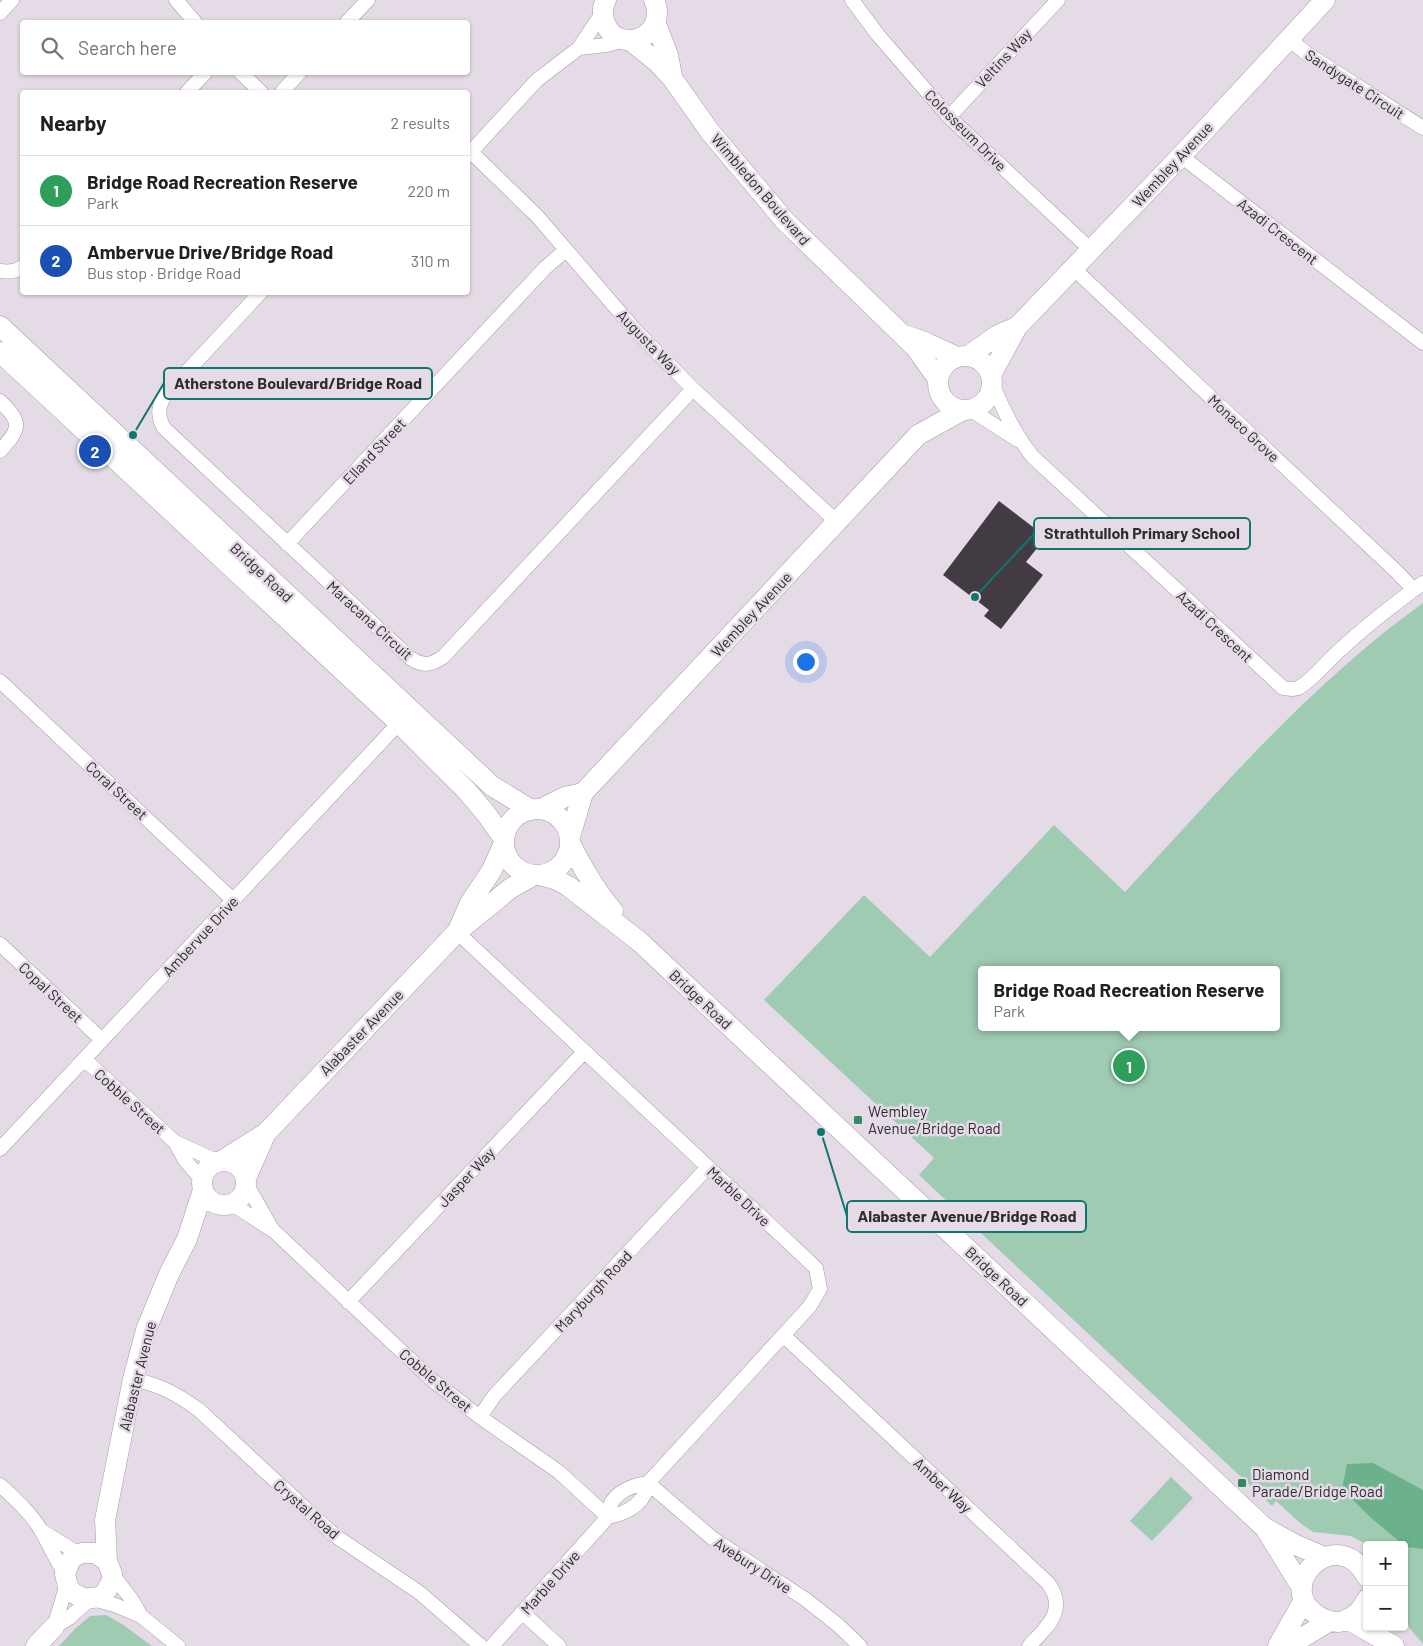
<!DOCTYPE html>
<html lang="en">
<head>
<meta charset="utf-8">
<style>
  :root { --surface:#fff; --page:#f2f2f2; --text:#202124; --muted:#757577; --line:#e0e0e0; --accent:#308b61 }
  body { margin:0; font-family:Barlow,sans-serif; background:var(--page); color:var(--text) }
  .controls { position:absolute; right:15px; bottom:15px; display:grid; overflow:hidden; border-radius:5px; box-shadow:0 1px 4px #0004 }
  .controls button { width:45px; height:45px; display:grid; place-items:center; padding:0; border:0; border-bottom:1px solid var(--line); background:var(--surface); color:var(--text); font:25px sans-serif }
  .you { position:absolute; left:805px; top:661px; width:18px; height:18px; margin:-12px; border:4px solid #fff; border-radius:50%; background:#1a73e8; box-shadow:0 0 0 8px #1a73e833 }
  .badge { display:grid; place-items:center; width:32px; height:32px; border-radius:50%; background:var(--accent); color:#fff; font-size:16px; font-weight:700 }
  .pin { position:absolute; translate:-50% -50%; border:2px solid #fff; box-shadow:0 1px 5px #0006 }
  .popup { position:absolute; left:978px; top:966px; width:302px; height:65px; box-sizing:border-box; display:grid; place-content:center; border-radius:5px; background:var(--surface); filter:drop-shadow(0 1px 4px #0005); font-size:16px; white-space:nowrap; color:var(--muted) }
  .popup b { font-size:19px; color:var(--text) }
  .popup::after { content:''; position:absolute; left:50%; top:100%; margin-left:-10px; border:10px solid transparent; border-top-color:var(--surface) }
  .list { margin:0; padding:0; list-style:none }
  h2 { display:flex; justify-content:space-between; align-items:center; height:65px; margin:0; padding:0 20px; font-size:21px }
  h2 small { font-size:16px; font-weight:400; color:var(--muted) }
  .list li { display:grid; grid-template-columns:32px 1fr auto; gap:15px; align-items:center; box-sizing:border-box; height:70px; padding:0 20px; border-top:1px solid var(--line) }
  .list b { display:block; font-size:19px; white-space:nowrap }
  .list p { margin:0; font-size:16px; white-space:nowrap; color:var(--muted) }
  .list em { font-size:16px; font-style:normal; color:var(--muted) }
  .icon { flex:none; width:28px; height:28px; fill:none; stroke:currentColor; stroke-width:2; stroke-linecap:round; stroke-linejoin:round }
  .map { position:relative; flex:none; width:1423px; height:1646px; overflow:hidden }
  .search { position:absolute; background:var(--surface); box-shadow:0 1px 4px #0004; left:20px; top:20px; width:450px; height:55px; display:flex; align-items:center; gap:12px; box-sizing:border-box; padding:0 18px; border-radius:5px; color:var(--muted); font-size:19px }
  .panel { position:absolute; background:var(--surface); box-shadow:0 1px 4px #0004; left:20px; top:90px; width:450px; height:205px; border-radius:5px }
  .map>svg:first-child { display:block }
  .green { fill:#9fcbb2; fill-rule:evenodd }
  .water { fill:#6bb18c }
  .building { fill:#433b44 }
  .lines { fill:none; stroke-linecap:round; stroke-linejoin:round }
  .street-casing { stroke:#a59ca6; stroke-width:15 }
  .secondary-casing { stroke:#a59ca6; stroke-width:21 }
  .street { stroke:#fff; stroke-width:14 }
  .secondary { stroke:#fff; stroke-width:20 }
  .poi-dot { fill:#308b61; stroke:#e5dbe6; stroke-width:2 }
  .labels { text-anchor:middle; dominant-baseline:central; stroke-width:5; stroke-linejoin:round; paint-order:stroke }
  .street-label { font-size:15px; fill:#2e2b2f; stroke:#e5dbe6 }
  .poi-label { font-size:15px; fill:#2e2b2f; stroke:#e5dbe6; text-anchor:start }
  .leader { fill:none; stroke:#0f766e; stroke-width:2 }
  .callout-dot { fill:#0f766e; stroke:#e5dbe6; stroke-width:2 }
  .callout { fill:#e5dbe6; stroke:#0f766e; stroke-width:2 }
  .callout-label { font-size:16px; text-anchor:middle; font-weight:bold; fill:#2e2b2f }
</style>
</head>
<body>
<div class="map">
<svg width="1423" height="1646" viewBox="0 0 1423 1646">
  <rect width="100%" height="100%" fill="#e5dbe6"/>
  <path class="green" d="M1423 603V1644L1411 1630 1404 1619V1545H1368L1351 1536 1313 1532 1300 1523 1276 1501 1272 1506 919 1175 934 1158 764 1000 864 895 930 957 1054 825 1125 892C1219 791 1310 684 1423 603ZM982 970H1276V1027H982Z
    M1171 1477 1193 1498 1152 1541 1130 1521Z
    M106 1615 122 1624 152 1646H59L76 1628 90 1616Z"/>
  <path class="water" d="M1373 1463 1423 1490V1549L1406 1547 1370 1517 1342 1489 1347 1464Z"/>
  <path class="building" d="M999 501 1046 537 1026 562 1043 575 1001 629 984 616 989 610 943 575Z"/>
  <g class="lines">
    <defs>
      <path id="street" d="M176 0 195 22
        M852 0 878 35 949 117 1091 250
        M0 13 12 0
        M347 22 368 0
        M1289 39 1306 53 1423 128
        M579 48 607 45 623 40
        M240 72 261 92
        M187 92 206 72
        M282 92 300 72
        M949 117 1058 0
        M471 152 537 216 635 330 693 389 837 522
        M468 155 537 80 579 48 603 12
        M1181 156 1423 343
        M1073 268 1397 572 1414 590
        M0 271C8 272 16 272 22 267
        M261 292 165 395C158 407 157 416 164 428L410 658C423 666 430 666 443 657L693 389
        M992 383C1003 410 1015 435 1033 457L1283 688C1288 689 1293 690 1298 688 1311 682 1329 659 1341 649 1367 625 1394 604 1423 583
        M0 401C23 423 20 429 0 451
        M971 410 1018 440
        M287 544 545 268 566 250
        M0 681 233 900
        M457 932 816 1268 820 1289 810 1306 648 1483C645 1504 628 1513 608 1517L492 1646
        M0 944 102 1040
        M84 1059 175 1142 185 1160 202 1180
        M175 1142 217 1161
        M0 1149 399 723
        M247 1185 272 1229
        M232 1204 274 1231 432 1380 480 1417 559 1472 608 1517
        M348 1302 584 1052
        M783 1335 1048 1583C1068 1610 1047 1627 1029 1646
        M133 1379C160 1385 177 1394 199 1410L334 1535 420 1593 481 1646
        M480 1417 494 1396 708 1167
        M648 1483 712 1538 805 1599 838 1625 860 1646
        M0 1485C15 1499 32 1514 42 1532 50 1546 56 1560 65 1574
        M608 1517C608 1495 628 1486 648 1483
        M42 1531 79 1554
        M112 1574 132 1600 141 1616
        M92 1599 115 1605 141 1616 178 1646
        M523 1613 559 1646
        M54 1627 69 1618 90 1599
        M54 1627 67 1584"/>
      <path id="secondary" d="M606 0C602 7 602 15 605 23 618 57 670 36 654 0
        M656 24 668 55 672 76
        M631 41 657 62 672 78 711 133 785 221 915 347 938 379
        M0 326 492 786 531 810
        M905 335 927 343 957 357
        M0 352 399 723 467 791 487 815 504 839
        M938 383a27 27 0 1 1 54 0a27 27 0 1 1-54 0Z
        M968 356 998 335 1017 327
        M991 375 1017 327 1181 156 1325 0
        M541 809 565 797 583 793
        M504 842a33 33 0 1 1 66 0a33 33 0 1 1-66 0Z
        M570 837 583 793 918 435 963 410
        M570 843C582 867 595 890 613 911
        M540 875 557 880 568 886 640 942 1265 1528 1296 1545 1324 1557
        M459 928 470 903 492 870 504 843
        M223 1160 266 1133 457 932 511 888 534 875
        M202 1183a22 22 0 1 1 44 0a22 22 0 1 1-44 0Z
        M246 1178 266 1133
        M1265 1528 1302 1588
        M107 1561 95 1553H82L75 1556 70 1561 65 1574 68 1587 73 1593 85 1599 99 1597 105 1593 112 1581V1574L107 1561 105 1520 133 1379 146 1330 169 1274 187 1239 203 1190
        M1367 1577C1338 1523 1276 1582 1313 1612 1320 1618 1328 1622 1338 1622 1352 1621 1361 1611 1367 1599
        M1347 1619 1394 1646
        M36 1646 54 1627
        M1278 1646 1304 1600
        M1288 1646 1330 1621"/>
    </defs>
    <use href="#street" class="street-casing"/>
    <use href="#secondary" class="secondary-casing"/>
    <use href="#street" class="street"/>
    <use href="#secondary" class="secondary"/>
  </g>
  <g class="poi-dot">
    <rect x="853" y="1115" width="10" height="10" rx="2.5"/>
    <rect x="1237" y="1478" width="10" height="10" rx="2.5"/>
  </g>
  <g class="labels">
    <g class="street-label">
      <text transform="translate(1003 58) rotate(-47)">Veltins Way</text>
      <text transform="translate(1355 84) rotate(33)">Sandygate Circuit</text>
      <text transform="translate(966 130) rotate(45)">Colosseum Drive</text>
      <text transform="translate(1172 164) rotate(-47)">Wembley Avenue</text>
      <text transform="translate(761 189) rotate(49)">Wimbledon Boulevard</text>
      <text transform="translate(1278 231) rotate(38)">Azadi Crescent</text>
      <text transform="translate(649 342) rotate(46)">Augusta Way</text>
      <text transform="translate(1244 428) rotate(43)">Monaco Grove</text>
      <text transform="translate(374 451) rotate(-47)">Elland Street</text>
      <text transform="translate(262 572) rotate(43)">Bridge Road</text>
      <text transform="translate(751 614) rotate(-47)">Wembley Avenue</text>
      <text transform="translate(370 620) rotate(42)">Maracana Circuit</text>
      <text transform="translate(1215 626) rotate(43)">Azadi Crescent</text>
      <text transform="translate(117 790) rotate(43)">Coral Street</text>
      <text transform="translate(200 936) rotate(-47)">Ambervue Drive</text>
      <text transform="translate(51 992) rotate(43)">Copal Street</text>
      <text transform="translate(701 999) rotate(43)">Bridge Road</text>
      <text transform="translate(361 1032) rotate(-46)">Alabaster Avenue</text>
      <text transform="translate(130 1101) rotate(42)">Cobble Street</text>
      <text transform="translate(466 1177) rotate(-47)">Jasper Way</text>
      <text transform="translate(739 1196) rotate(43)">Marble Drive</text>
      <text transform="translate(997 1276) rotate(43)">Bridge Road</text>
      <text transform="translate(593 1291) rotate(-47)">Maryburgh Road</text>
      <text transform="translate(137 1376) rotate(-76)">Alabaster Avenue</text>
      <text transform="translate(436 1380) rotate(40)">Cobble Street</text>
      <text transform="translate(943 1485) rotate(43)">Amber Way</text>
      <text transform="translate(307 1509) rotate(41)">Crystal Road</text>
      <text transform="translate(753 1565) rotate(33)">Avebury Drive</text>
      <text transform="translate(550 1582) rotate(-48)">Marble Drive</text>
    </g>
    <g class="poi-label">
      <text x="868" y="1111">Wembley<tspan x="868" dy="17">Avenue/Bridge Road</tspan></text>
      <text x="1252" y="1474">Diamond<tspan x="1252" dy="17">Parade/Bridge Road</tspan></text>
    </g>
  </g>
  <path class="leader" d="M133 435L164 383M975 597L1034 534M821 1132L847 1216"/>
  <g class="callout-dot">
    <circle cx="133" cy="435" r="5"/>
    <circle cx="975" cy="597" r="5"/>
    <circle cx="821" cy="1132" r="5"/>
  </g>
  <g class="callout">
    <rect x="164" y="368" width="268" height="31" rx="5"/>
    <rect x="1034" y="518" width="216" height="31" rx="5"/>
    <rect x="847" y="1201" width="239" height="31" rx="5"/>
  </g>
  <g class="callout-label">
    <text x="298" y="389">Atherstone Boulevard/Bridge Road</text>
    <text x="1142" y="539">Strathtulloh Primary School</text>
    <text x="967" y="1222">Alabaster Avenue/Bridge Road</text>
  </g>
</svg>
<div class="controls">
<button>+</button>
<button>−</button>
</div>
<div class="you"></div>
<div class="pin badge" style="left:1129px;top:1066px;background:#2e9e5b">1</div>
<div class="popup"><b>Bridge Road Recreation Reserve</b>Park</div>
<div class="pin badge" style="left:95px;top:451px;background:#1a4fb4">2</div>
<div class="search"><svg class="icon" aria-label="search" viewBox="0 0 24 24"><circle cx="10" cy="10" r="6"/><path d="M15 15l6 6"/></svg>Search here</div>
<section class="panel">
<h2>Nearby<small>2 results</small></h2>
<ul class="list">
<li><span class="badge" style="background:#2e9e5b">1</span><div><b>Bridge Road Recreation Reserve</b><p>Park</p></div><em>220 m</em></li>
<li><span class="badge" style="background:#1a4fb4">2</span><div><b>Ambervue Drive/Bridge Road</b><p>Bus stop · Bridge Road</p></div><em>310 m</em></li>
</ul>
</section>
</div>
</body>
</html>
